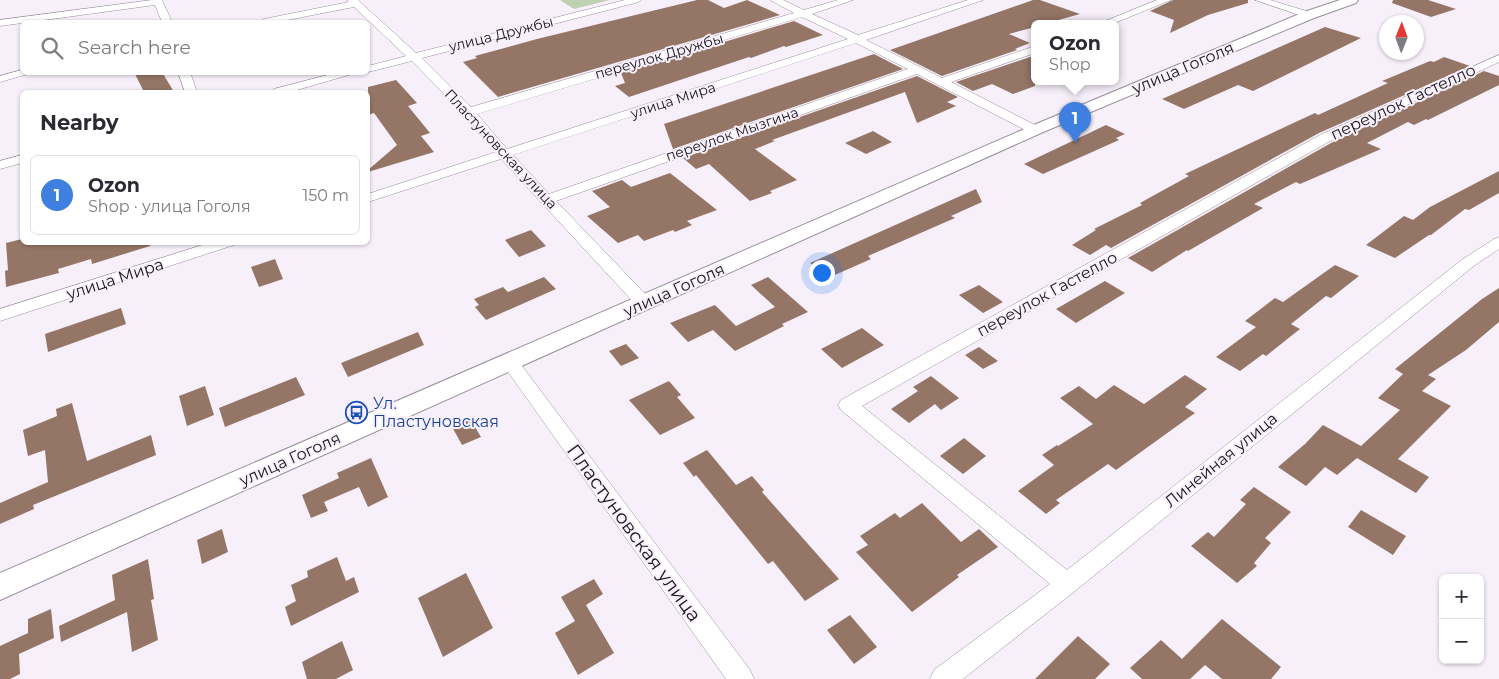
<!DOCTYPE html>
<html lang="en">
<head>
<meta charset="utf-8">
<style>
  :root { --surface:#fff; --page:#f7f7f7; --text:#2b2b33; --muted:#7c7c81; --line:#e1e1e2; --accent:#ea580c }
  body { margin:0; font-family:Montserrat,sans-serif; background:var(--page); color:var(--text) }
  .controls { position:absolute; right:15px; bottom:15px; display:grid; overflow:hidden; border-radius:8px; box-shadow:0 1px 4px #0004 }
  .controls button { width:45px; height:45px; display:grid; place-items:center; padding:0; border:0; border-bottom:1px solid var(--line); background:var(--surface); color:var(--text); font:25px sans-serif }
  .compass { position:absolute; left:1379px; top:15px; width:45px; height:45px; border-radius:50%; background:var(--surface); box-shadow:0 1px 4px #0004; rotate:1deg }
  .you { position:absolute; left:821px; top:272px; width:18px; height:18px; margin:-12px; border:4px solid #fff; border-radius:50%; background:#1a73e8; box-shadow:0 0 0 8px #1a73e833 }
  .badge { display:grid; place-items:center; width:32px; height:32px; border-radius:50%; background:var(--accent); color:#fff; font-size:16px; font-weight:700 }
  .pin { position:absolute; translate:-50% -41px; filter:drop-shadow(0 1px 2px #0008) }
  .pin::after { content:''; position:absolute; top:26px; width:18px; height:15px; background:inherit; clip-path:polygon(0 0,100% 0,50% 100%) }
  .popup { position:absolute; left:1031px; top:20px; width:88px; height:65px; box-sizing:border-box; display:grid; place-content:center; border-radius:8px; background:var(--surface); filter:drop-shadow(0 1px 4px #0005); font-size:16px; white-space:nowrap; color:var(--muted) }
  .popup b { font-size:19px; color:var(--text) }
  .popup::after { content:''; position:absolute; left:50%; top:100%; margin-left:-10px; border:10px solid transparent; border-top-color:var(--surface) }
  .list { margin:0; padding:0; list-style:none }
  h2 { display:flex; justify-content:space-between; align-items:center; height:65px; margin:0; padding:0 20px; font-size:21px }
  h2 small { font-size:16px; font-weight:400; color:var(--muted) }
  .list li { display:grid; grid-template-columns:32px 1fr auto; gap:15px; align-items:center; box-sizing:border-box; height:80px; margin:0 10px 10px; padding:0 10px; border:1px solid var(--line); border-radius:8px }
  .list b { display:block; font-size:19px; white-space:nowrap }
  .list p { margin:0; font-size:16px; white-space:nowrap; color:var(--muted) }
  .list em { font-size:16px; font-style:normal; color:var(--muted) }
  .icon { flex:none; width:28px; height:28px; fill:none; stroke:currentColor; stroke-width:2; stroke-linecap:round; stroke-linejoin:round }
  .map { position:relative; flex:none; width:1499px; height:679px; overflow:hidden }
  .search { position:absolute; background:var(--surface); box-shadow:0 1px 4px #0004; left:20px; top:20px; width:350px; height:55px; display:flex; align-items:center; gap:12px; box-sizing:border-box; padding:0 18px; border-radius:8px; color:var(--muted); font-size:19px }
  .panel { position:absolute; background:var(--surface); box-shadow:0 1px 4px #0004; left:20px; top:90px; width:350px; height:155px; border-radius:8px }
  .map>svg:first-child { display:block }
  .green { fill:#bfd0b3 }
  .building { fill:#957666 }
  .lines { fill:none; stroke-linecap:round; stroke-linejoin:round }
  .minor-casing { stroke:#96909a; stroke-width:1 }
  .tertiary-casing { stroke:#96909a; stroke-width:2 }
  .minor { fill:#fff; fill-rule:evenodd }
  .tertiary { fill:#fff; fill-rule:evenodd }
  .labels { text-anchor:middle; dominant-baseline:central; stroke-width:4; stroke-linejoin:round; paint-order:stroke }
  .far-street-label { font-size:14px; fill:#181519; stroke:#f7f0fb }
  .street-label { font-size:16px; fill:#181519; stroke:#f7f0fb }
  .transit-label { font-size:16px; fill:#164399; stroke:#f7f0fb; text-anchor:start }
  .near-street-label { font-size:19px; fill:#181519; stroke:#f7f0fb }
</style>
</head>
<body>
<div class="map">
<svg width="1499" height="679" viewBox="0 0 1499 679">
  <rect width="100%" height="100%" fill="#f7f0fb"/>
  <path class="green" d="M560 0H610L574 9Z"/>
  <path class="building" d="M697 0H708L724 8 747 0 780 15 498 97 463 62 477 58 475 56 537 39Z
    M1033 0H1040L1080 14 1044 24H1035V27L1009 34 1030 43 1015 49 1017 50 942 76 890 50Z
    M1173 0H1248V3L1208 15 1170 33 1174 20 1150 11Z
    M1393 0H1428L1456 9 1431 17 1392 3Z
    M794 21 823 35 786 47 784 46 751 58 749 57 629 97 615 86 625 83 621 73Z
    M1325 27 1361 38 1253 91 1238 85 1184 109 1162 99Z
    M874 54 903 69 673 149 664 124Z
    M1030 57 1035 59V86L1013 94 992 84 973 91 956 82Z
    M1444 57 1470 66 1319 133 1111 248 1106 245 1090 255 1072 245 1096 230 1094 229 1142 205 1140 203 1189 176 1185 174 1289 125 1315 113 1318 115 1388 83 1382 81 1430 61 1434 62Z
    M1484 71 1499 76V85L1428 120 1426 119 1414 125 1408 122 1367 143 1381 149 1300 184 1296 182 1254 204 1263 208 1188 251 1187 250 1152 272 1128 258 1331 143Z
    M134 72H162L174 92H144Z
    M917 76 958 97 947 102 956 106 917 123 905 92 772 140 775 141 755 149 797 180 770 191 772 193 750 201 709 164 696 169 683 158Z
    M396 80 417 103 408 106 430 133 421 136 434 152 368 172V170L397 145 374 113 368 115V87Z
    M1106 125 1125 134 1116 138 1119 140 1043 174 1024 164Z
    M873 131 892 142 866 154 845 143Z
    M1499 171V193L1469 210 1465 209 1431 235H1429L1395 258 1366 245 1404 216 1413 220 1430 207Z
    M670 173 717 210 687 221 692 225 675 232 673 230 644 241 638 235 618 243 587 216 610 207 592 191 622 180 631 187Z
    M976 189 982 202 951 216 955 218 868 256 871 259 828 278 810 263Z
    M531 230 546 246 519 257 505 240Z
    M22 239V242H150V246L92 264 91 259 58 269 59 273 6 287 5 271 8 270 6 243Z
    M275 259 283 279 259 287 251 267Z
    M1335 265 1359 276 1331 298 1326 296 1291 324 1300 329 1266 356 1263 354 1240 371 1216 357 1256 327 1245 321 1275 298 1283 302Z
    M544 277 556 289 486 320 475 307 479 305 474 299 503 287 508 292Z
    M768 277 808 312 782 324 784 326 735 351 713 330 688 342 670 323 715 305 736 326 775 307 751 285Z
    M1105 281 1125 293 1076 323 1056 309Z
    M979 285 1003 302 983 313 959 295Z
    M1499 288V322L1466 350 1428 375 1436 379 1422 391 1451 406 1398 459 1429 477 1416 493 1357 458 1337 475 1325 467 1306 486 1278 467 1305 444 1323 425 1361 446 1400 410 1378 398 1403 374 1395 369 1482 299Z
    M121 308 126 324 48 352 45 334Z
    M862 328 884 345 842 368 821 349Z
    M418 332 424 345 348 377 341 363Z
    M626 344 639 358 621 366 609 351Z
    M979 347 998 361 983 369 965 355Z
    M1185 375 1207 389 1185 407 1195 413 1116 470 1108 464 1056 500 1060 503 1046 514 1018 491 1054 465 1042 455 1057 445 1058 446 1093 424 1060 398 1079 386 1096 399 1114 385 1144 404Z
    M931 376 959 398 941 410 935 404 909 423 891 409 918 391 913 387Z
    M296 377 305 395 225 427 219 408Z
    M669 381 681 395 677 397 695 418 660 435 629 400Z
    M205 386 214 415 187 426 179 396Z
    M72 403 87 461 151 435 156 455 33 505 34 509 0 524V503L48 482 45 450 28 456 23 430 57 416 56 409Z
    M469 417 481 437 462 445 451 425Z
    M964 438 986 456 963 474 940 456Z
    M707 450 736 485 752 476 764 490 762 492 839 579 805 601 773 561 768 564 696 475 694 477 683 463Z
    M371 458 388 497 368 507 359 487 324 502 328 511 311 518 302 495 339 478 337 473Z
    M1254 487 1291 512 1265 538 1271 543 1254 563 1257 566 1237 583 1191 546 1208 532 1214 537 1246 504 1240 500Z
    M922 503 961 542 979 529 998 547 957 575 959 577 912 612 856 552 868 545 860 536 895 513 900 518Z
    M1361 510 1406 536 1393 555 1348 527Z
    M222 529 228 552 202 564 197 540Z
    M337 557 346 581 354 577 359 592 291 626 285 607 296 601 291 585 308 577 307 571Z
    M148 559 154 599 151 600 158 640 132 652 127 612 61 642 59 626 115 600 112 575Z
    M466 573 493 628 443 657 418 598Z
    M594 579 603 594 586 605 614 653 578 675 555 633 575 621 561 597Z
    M51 609 54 638 19 654 20 674 10 679H0V646L28 633V619Z
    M850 615 877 647 854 664 827 630Z
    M1222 619 1281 667 1271 679H1222L1205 665 1190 679H1142L1130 668 1161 640 1182 659Z
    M1078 636 1110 664 1095 679H1035Z
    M342 641 353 670 336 679H307L302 662Z"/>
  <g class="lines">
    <defs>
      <path id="minor" d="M152 0H162L172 22H162L155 5 0 26V20Z
        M347 0H358L416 53 625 0H641L639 2 422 58 471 107 794 13 770 0H783L804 10 838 0H853L812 14 858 35 968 0H983L866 40 942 78 1035 46V53L951 82 1039 127 1041 130 1035 134 1031 133 917 74 556 201 650 299 652 303 650 307 644 308 638 307 501 159 368 202V194L496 152 465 115 412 61 368 72V66L406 56 354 7 277 22H259L264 19 349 2ZM802 17 848 39 507 149 477 114ZM856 43 908 69 549 194 513 155Z
        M1157 0H1171L1112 24H1098Z
        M1255 0H1270L1313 13 1314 15 1309 18 1305 17Z
        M1499 55V62L1330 141 862 406 1067 570 1463 259 1494 239 1499 237V249L1475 265 1075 591 963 679H930L934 670 1050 584 841 410 838 405 841 400 1320 135Z
        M22 70V72H35L0 82V76Z
        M178 72H190L197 92H185Z
        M339 72H359L290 92H272L274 89Z
        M22 155V163L0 169V161Z
        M212 242H236L234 245 0 321V309Z
        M510 356 516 358 750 670 754 679H726L504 366 501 362 504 358Z"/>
      <path id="tertiary" d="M1340 0H1358L1356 3 1314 18 1041 133 0 600V573L1029 127 1304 12Z"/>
    </defs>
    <use href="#minor" class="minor-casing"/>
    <use href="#tertiary" class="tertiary-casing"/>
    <use href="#minor" class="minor"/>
    <use href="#tertiary" class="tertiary"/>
  </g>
  <defs>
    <symbol id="bus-ring" viewBox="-11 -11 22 22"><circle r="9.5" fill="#f7f0fb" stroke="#1a4fb4" stroke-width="1.5"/><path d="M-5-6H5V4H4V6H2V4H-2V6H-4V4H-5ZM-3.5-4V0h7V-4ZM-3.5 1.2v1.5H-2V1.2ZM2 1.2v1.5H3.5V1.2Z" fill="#1a4fb4"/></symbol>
  </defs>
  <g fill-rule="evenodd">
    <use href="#bus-ring" x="344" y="400" width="25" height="25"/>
  </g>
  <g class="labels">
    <g class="far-street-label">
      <text transform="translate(501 34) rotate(-14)">улица Дружбы</text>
      <text transform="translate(659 56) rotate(-16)">переулок Дружбы</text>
      <text transform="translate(673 100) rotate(-18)">улица Мира</text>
      <text transform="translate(732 134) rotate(-19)">переулок Мызгина</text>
      <text transform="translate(501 149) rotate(47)">Пластуновская улица</text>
    </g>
    <g class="street-label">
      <text transform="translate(1183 68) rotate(-23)">улица Гоголя</text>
      <text transform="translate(1403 102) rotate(-25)">переулок Гастелло</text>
      <text transform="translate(115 279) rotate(-18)">улица Мира</text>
      <text transform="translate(674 290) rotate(-24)">улица Гоголя</text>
      <text transform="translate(1047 294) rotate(-29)">переулок Гастелло</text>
      <text transform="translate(290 459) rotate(-24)">улица Гоголя</text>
      <text transform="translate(1221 460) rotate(-39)">Линейная улица</text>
    </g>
    <g class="transit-label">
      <text x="373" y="403">Ул.<tspan x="373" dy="18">Пластуновская</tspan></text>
    </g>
    <g class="near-street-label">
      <text transform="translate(634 533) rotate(54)">Пластуновская улица</text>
    </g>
  </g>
</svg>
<div class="controls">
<button>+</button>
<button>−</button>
</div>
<svg class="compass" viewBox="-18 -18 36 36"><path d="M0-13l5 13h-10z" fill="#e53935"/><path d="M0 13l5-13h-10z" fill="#7c7c81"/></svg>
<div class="you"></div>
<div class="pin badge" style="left:1075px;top:143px;background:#3f7fe0">1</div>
<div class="popup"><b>Ozon</b>Shop</div>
<div class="search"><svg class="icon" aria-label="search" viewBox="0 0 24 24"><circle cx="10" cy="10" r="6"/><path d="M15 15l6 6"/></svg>Search here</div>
<section class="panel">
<h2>Nearby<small></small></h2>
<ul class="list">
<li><span class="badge" style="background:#3f7fe0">1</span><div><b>Ozon</b><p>Shop · улица Гоголя</p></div><em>150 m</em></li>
</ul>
</section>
</div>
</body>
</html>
